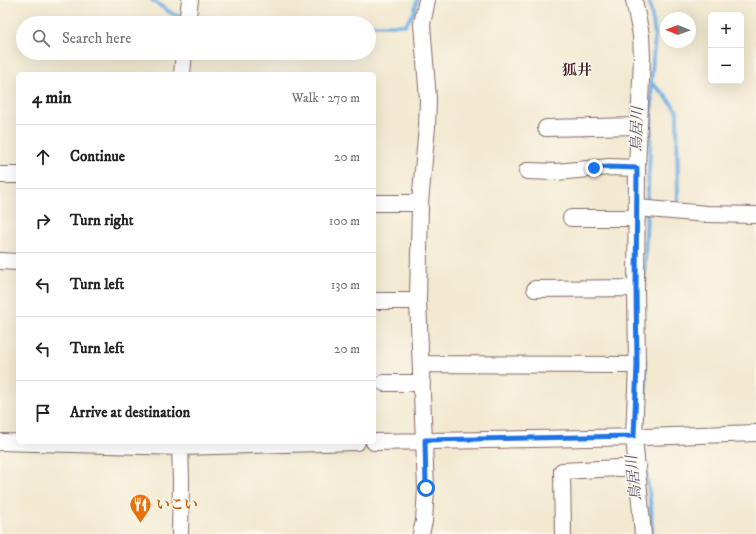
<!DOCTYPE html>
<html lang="en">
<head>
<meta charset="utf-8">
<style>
  :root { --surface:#fff; --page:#f2f2f2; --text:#222; --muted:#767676; --line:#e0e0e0 }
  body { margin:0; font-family:"IM FELL DW Pica","Noto Serif JP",serif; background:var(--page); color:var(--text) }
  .controls { position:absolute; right:12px; top:12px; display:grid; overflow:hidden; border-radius:6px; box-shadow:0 4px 16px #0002 }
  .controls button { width:36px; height:36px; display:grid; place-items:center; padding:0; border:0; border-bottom:1px solid var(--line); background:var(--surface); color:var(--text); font:20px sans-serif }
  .compass { position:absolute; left:660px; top:12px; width:36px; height:36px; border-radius:50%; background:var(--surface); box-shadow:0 4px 16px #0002; rotate:271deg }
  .stop { position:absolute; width:12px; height:12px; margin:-9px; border:3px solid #1a73e8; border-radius:50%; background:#fff }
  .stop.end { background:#1a73e8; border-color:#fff; box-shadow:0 1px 4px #0008 }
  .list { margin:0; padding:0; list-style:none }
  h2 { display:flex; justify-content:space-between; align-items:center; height:52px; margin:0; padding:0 16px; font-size:17px }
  h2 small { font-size:13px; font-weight:400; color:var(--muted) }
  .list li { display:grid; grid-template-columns:26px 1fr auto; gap:12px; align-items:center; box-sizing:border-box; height:64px; padding:0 16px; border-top:1px solid var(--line) }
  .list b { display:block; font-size:15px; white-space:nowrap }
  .list em { font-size:13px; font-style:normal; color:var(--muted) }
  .icon { flex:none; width:22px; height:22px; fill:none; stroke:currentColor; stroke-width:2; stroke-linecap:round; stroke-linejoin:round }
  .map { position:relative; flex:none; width:756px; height:534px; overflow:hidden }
  .search { position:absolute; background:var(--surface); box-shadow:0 4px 16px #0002; left:16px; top:16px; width:360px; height:44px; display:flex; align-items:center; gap:10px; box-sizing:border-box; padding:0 14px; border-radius:22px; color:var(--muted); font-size:15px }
  .panel { position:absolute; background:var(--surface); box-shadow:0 4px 16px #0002; left:16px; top:72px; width:360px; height:372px; border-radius:6px }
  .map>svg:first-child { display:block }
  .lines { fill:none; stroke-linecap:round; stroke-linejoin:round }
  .stream { stroke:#71aee3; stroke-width:4 }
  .minor-casing { stroke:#856665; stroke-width:18 }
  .minor { stroke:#fff; stroke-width:16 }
  .route { stroke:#1a73e8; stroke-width:5 }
  .labels { text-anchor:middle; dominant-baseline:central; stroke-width:3; stroke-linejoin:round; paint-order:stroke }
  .food-label { font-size:14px; font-weight:bold; fill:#c56008; stroke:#fbf7ec; text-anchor:start }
  .neighbourhood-label { font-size:15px; font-weight:bold; fill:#4a1f2b; stroke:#fbf7ec }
  .water-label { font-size:15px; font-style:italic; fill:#58516b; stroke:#fbf7ec }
</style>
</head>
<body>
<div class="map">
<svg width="756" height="534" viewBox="0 0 756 534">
  <rect width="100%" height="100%" fill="#fbf7ec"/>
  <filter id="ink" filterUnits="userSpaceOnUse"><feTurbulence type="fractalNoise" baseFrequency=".025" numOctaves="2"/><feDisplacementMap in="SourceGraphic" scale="8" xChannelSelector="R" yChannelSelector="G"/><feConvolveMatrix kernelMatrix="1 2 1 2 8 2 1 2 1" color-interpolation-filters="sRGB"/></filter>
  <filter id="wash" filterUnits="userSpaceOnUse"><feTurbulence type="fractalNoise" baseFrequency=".012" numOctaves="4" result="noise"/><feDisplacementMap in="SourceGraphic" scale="16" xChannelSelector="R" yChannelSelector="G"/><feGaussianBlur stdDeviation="0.9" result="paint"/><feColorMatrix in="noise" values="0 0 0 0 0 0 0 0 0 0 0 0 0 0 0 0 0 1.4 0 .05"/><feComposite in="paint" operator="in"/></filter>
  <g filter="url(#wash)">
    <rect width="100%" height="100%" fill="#f2e9d0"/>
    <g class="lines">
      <path class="stream" d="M152 0 174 15 185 16
        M649 0 655 34 651 83 664 94 677 111 678 205 680 206
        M192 17 267 23
        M369 25H405L414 13 417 0
        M647 204 652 114 651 83
        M644 288 647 211
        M642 434 646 384 645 361
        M642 441 651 507 652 534"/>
    </g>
  </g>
  <g filter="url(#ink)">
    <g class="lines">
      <defs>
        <path id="minor" d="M634 0 641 35 642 58 637 168 636 288 637 365 634 437 643 534
          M187 23 190 0
          M182 74 184 53
          M546 128 639 126
          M527 171 556 172 609 167 637 168
          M0 175H18
          M374 203H420
          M637 208 707 214 756 215
          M571 218H637
          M0 261 18 262
          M535 289 636 288
          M374 301H418
          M421 364 637 365
          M384 383H422
          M0 442 180 447 357 442
          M180 442 181 482 180 534
          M374 442 645 437 756 433
          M421 534 424 521 426 488 418 301 420 203 427 127 428 99 422 24 427 0
          M563 534 562 471 638 467"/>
      </defs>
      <use href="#minor" class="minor-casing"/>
      <use href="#minor" class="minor"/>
    </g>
  </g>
  <g class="lines" filter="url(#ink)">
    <path class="route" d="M426 488 425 440 634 436 637 365 636 288 637 168 609 167 594 168"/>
  </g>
  <defs>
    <symbol id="restaurant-pin" viewBox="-11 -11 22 30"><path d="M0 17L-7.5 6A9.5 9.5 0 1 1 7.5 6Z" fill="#e8710a" stroke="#fbf7ec"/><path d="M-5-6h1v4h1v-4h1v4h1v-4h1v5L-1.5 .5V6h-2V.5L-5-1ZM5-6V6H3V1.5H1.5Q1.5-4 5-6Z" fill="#fff"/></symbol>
  </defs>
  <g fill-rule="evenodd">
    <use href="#restaurant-pin" x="128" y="492" width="25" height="34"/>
  </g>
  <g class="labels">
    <g class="food-label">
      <text x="156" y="505">いこい</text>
    </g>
    <g class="neighbourhood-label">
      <text x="577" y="70">狐井</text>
    </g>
    <g class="water-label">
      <text transform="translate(637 129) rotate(-88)">鳥居川</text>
      <text transform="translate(634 478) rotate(-96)">鳥居川</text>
    </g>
  </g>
</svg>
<div class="controls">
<button>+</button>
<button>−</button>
</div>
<svg class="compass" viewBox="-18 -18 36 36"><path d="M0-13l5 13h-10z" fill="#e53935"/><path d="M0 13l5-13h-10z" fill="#767676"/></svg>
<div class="stop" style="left:426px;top:488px"></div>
<div class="stop end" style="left:594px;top:168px"></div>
<div class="search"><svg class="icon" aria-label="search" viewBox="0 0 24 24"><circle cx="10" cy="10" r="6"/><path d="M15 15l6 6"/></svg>Search here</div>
<section class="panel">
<h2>4 min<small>Walk · 270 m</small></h2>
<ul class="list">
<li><svg class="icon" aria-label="ahead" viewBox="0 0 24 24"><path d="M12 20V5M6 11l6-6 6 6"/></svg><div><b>Continue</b></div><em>20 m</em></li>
<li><svg class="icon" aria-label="right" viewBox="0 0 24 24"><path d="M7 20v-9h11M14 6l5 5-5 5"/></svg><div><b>Turn right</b></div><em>100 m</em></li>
<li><svg class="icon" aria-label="left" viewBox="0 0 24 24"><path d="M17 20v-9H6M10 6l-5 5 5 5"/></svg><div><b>Turn left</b></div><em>130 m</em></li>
<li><svg class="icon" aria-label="left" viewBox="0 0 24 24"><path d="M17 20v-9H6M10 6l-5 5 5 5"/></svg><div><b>Turn left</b></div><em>20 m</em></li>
<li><svg class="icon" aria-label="arrive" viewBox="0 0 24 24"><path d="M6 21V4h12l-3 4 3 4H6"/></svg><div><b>Arrive at destination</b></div></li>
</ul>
</section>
</div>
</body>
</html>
